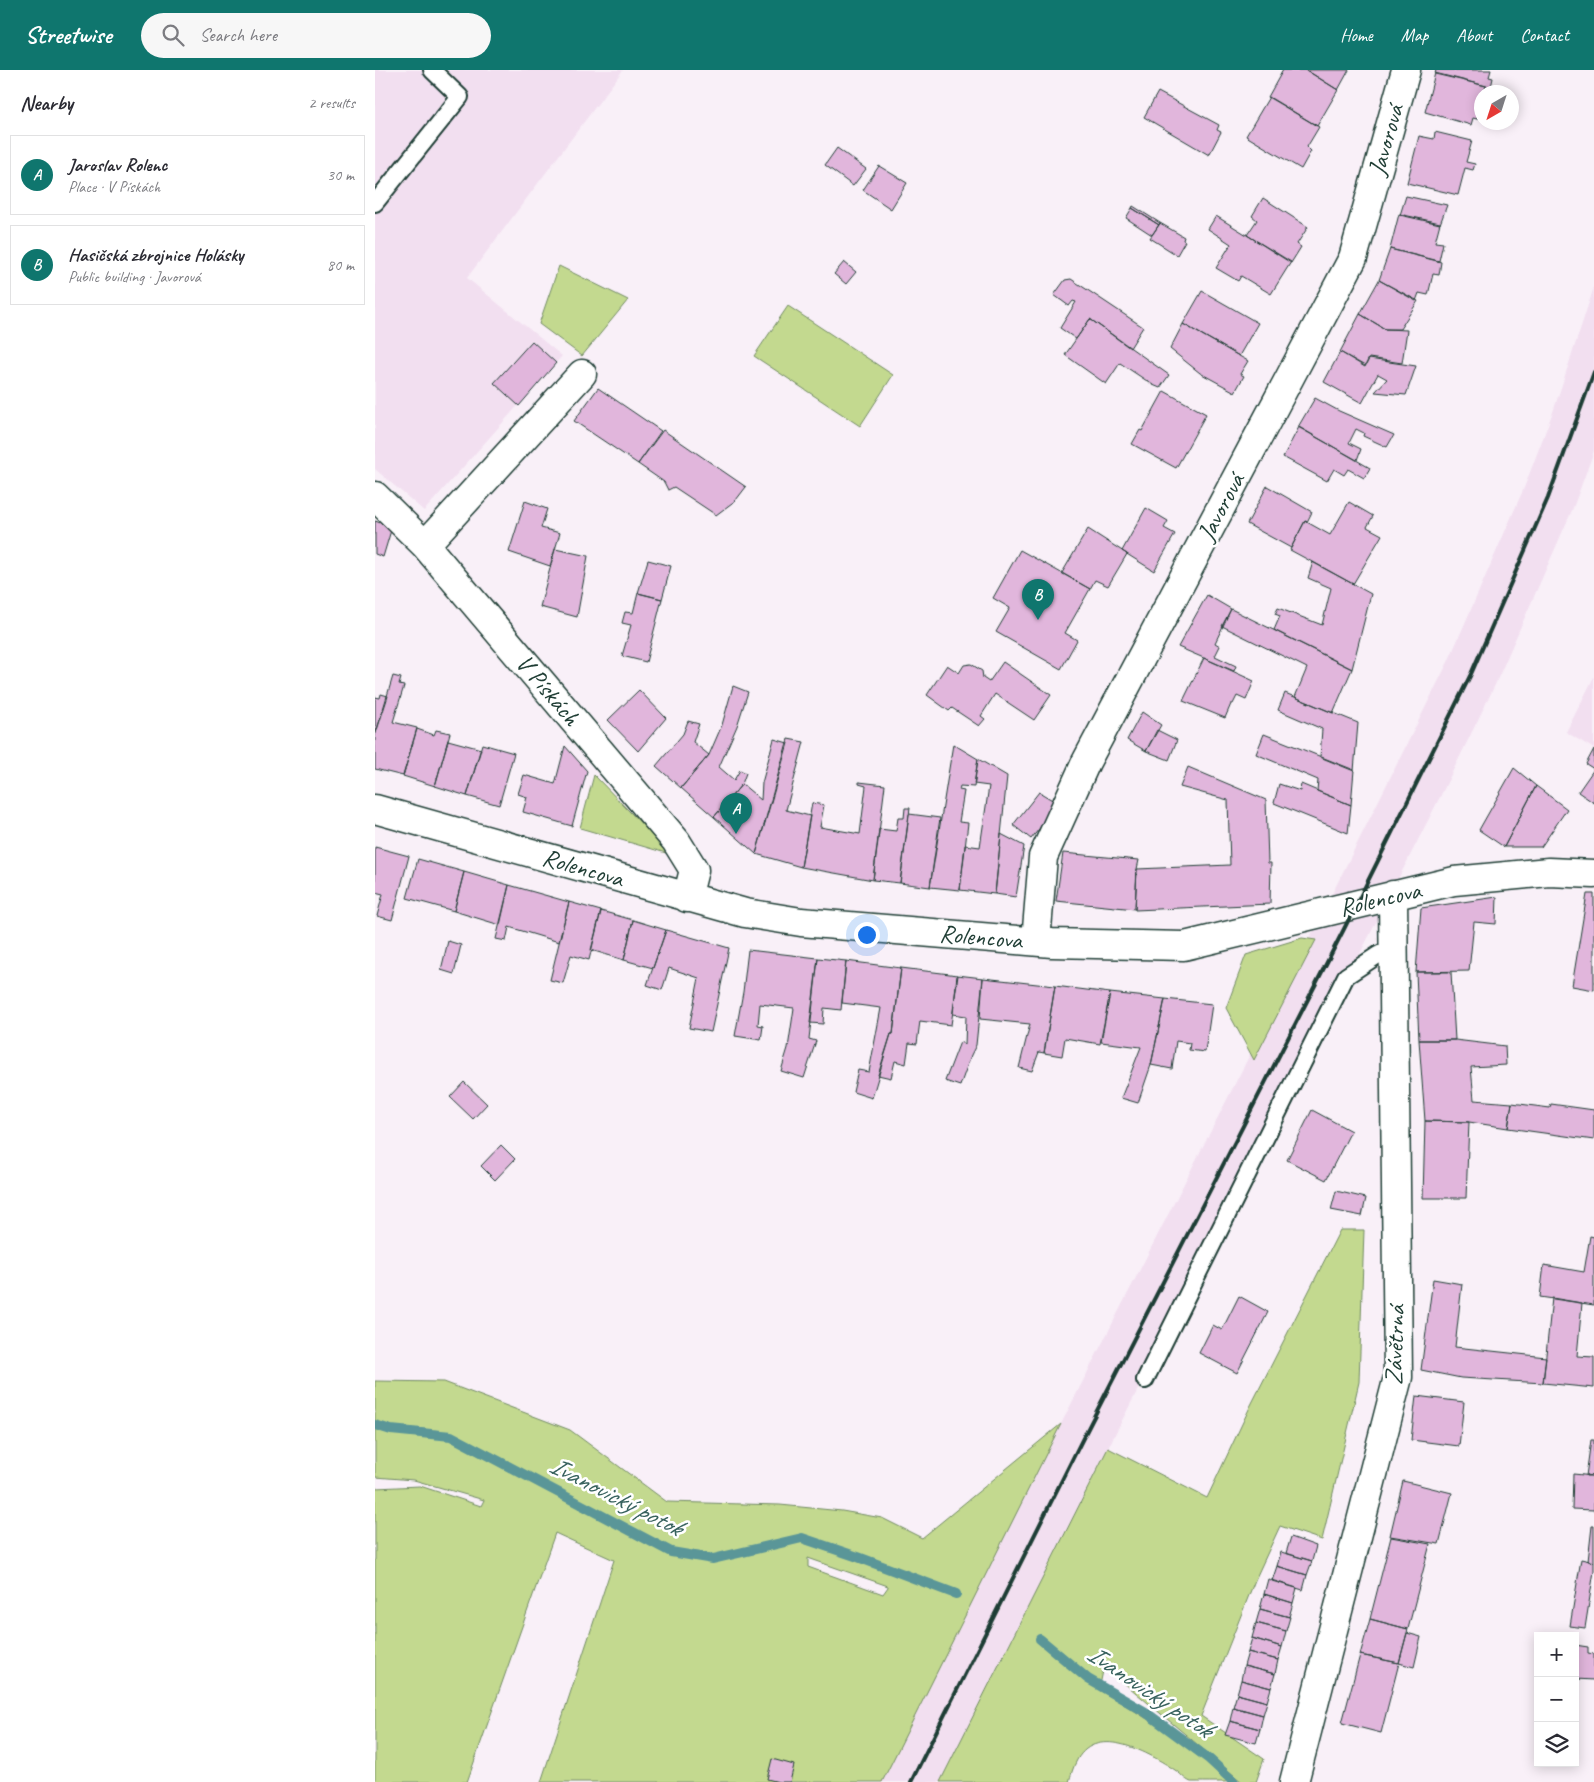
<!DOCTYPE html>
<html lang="en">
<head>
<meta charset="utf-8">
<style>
  :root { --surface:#fff; --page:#f7f7f7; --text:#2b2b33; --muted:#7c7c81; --line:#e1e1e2; --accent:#0f766e }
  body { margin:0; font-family:Caveat,sans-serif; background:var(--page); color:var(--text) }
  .controls { position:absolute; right:15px; bottom:15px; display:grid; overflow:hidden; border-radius:0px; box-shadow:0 2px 12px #0003 }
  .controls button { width:45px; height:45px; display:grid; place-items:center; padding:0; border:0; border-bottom:1px solid var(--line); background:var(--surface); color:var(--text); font:25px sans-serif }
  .compass { position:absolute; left:1099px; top:15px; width:45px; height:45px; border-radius:50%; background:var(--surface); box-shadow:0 2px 12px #0003; rotate:219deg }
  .you { position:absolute; left:491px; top:864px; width:18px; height:18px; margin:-12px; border:4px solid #fff; border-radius:50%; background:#1a73e8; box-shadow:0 0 0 8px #1a73e833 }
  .badge { display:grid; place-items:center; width:32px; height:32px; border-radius:50%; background:var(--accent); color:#fff; font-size:16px; font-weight:700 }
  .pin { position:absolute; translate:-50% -41px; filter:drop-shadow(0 1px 2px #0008) }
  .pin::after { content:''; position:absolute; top:26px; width:18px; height:15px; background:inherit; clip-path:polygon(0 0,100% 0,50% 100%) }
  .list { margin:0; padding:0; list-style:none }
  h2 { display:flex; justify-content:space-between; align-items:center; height:65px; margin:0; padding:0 20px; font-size:21px }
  h2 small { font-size:16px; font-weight:400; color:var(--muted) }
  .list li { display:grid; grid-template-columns:32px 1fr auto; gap:15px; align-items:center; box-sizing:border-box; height:80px; margin:0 10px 10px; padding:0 10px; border:1px solid var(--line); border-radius:0px }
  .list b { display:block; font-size:19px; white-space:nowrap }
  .list p { margin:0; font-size:16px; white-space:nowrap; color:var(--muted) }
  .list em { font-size:16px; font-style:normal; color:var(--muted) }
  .icon { flex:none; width:28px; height:28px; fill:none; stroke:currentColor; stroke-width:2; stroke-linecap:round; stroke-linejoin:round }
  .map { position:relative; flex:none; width:1219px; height:1712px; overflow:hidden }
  header { display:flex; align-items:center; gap:30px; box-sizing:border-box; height:70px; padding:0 25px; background:var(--accent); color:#fff }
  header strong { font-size:24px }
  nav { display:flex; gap:28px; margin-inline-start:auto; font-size:18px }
  .search { width:350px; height:45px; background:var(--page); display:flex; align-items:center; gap:12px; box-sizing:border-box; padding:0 18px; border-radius:28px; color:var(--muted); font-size:19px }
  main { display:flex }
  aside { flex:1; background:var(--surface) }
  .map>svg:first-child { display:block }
  .built { fill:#f2dff0 }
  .green { fill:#c3d98f; stroke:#718b62; fill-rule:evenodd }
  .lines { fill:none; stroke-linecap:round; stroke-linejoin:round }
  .stream { stroke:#5a9698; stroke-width:10 }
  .building { fill:#e1b6dc; stroke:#1f3d34 }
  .service-casing { stroke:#1f3d34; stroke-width:20 }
  .minor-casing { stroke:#1f3d34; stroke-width:31 }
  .service { stroke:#fff; stroke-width:16 }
  .minor { stroke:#fff; stroke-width:28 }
  .rail { stroke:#1f3d34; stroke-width:4 }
  .labels { text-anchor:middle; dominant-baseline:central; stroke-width:5; stroke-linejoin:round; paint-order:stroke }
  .street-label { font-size:25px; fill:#1f3d34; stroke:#fff }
  .water-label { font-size:26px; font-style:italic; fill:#38625e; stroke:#fff }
</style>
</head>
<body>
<header>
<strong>Streetwise</strong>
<div class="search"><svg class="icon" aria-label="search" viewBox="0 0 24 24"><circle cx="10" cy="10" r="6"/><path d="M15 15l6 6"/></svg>Search here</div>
<nav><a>Home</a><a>Map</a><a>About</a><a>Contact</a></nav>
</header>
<main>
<aside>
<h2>Nearby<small>2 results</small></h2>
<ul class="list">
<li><span class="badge">A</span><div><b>Jaroslav Rolenc</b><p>Place · V Pískách</p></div><em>30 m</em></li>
<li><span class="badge">B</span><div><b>Hasičská zbrojnice Holásky</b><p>Public building · Javorová</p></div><em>80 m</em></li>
</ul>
</aside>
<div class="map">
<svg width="1219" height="1712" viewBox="0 0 1219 1712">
  <rect width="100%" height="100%" fill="#f9f0f8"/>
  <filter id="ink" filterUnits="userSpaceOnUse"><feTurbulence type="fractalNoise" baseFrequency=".02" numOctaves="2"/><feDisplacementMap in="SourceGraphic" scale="10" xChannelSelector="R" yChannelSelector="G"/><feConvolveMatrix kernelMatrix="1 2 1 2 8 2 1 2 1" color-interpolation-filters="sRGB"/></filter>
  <g filter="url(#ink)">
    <path class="built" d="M0 0H248L92 208 187 286 49 441 0 399Z
      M1219 217V381L1198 438 1120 615 1067 723 733 1378 565 1712H507L686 1354 955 828 1073 592 1149 418 1179 339Z
      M1219 607V679L1191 662Z"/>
    <path class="green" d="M184 196 253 230 207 286 164 254Z
      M413 236 518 305 485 356 379 286Z
      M219 705 290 778 291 783 205 758Z
      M927 868 941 870 879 990 851 938 871 885Z
      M965 1160H989L984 1312 947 1470 905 1456 880 1510 826 1646 889 1689 881 1712H867L729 1596 724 1620C770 1646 815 1675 854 1712 846 1712 822 1712 816 1712 810 1710 805 1703 800 1700 776 1684 722 1653 702 1690 698 1697 696 1705 694 1712H565L733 1378 832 1428 875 1337Z
      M0 1311 69 1312 195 1360 292 1432 405 1435 467 1441 507 1448 547 1468 686 1354 507 1712H166L239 1490 180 1463 92 1712H0V1418L45 1416 106 1436 109 1430 39 1410 0 1407ZM433 1488 513 1516V1517L508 1524 433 1497Z"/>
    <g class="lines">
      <path class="stream" d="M0 1355 16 1360 76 1366 296 1482 338 1489 427 1468 483 1487 581 1524
        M665 1569 713 1609 769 1641 834 1689 859 1712"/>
    </g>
    <path class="building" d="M908 0H931L963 20 942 56 893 27Z
      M931 0H974L963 20Z
      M1061 0H1116L1114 7 1118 8 1116 17 1060 4Z
      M1060 3 1111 16 1109 22H1106V31L1102 49 1098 48 1096 55 1050 42Z
      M783 22 844 55 842 60 846 62 834 85 769 47Z
      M894 27 944 57 932 77 936 81 926 99 871 66Z
      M1060 62 1097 71 1091 92 1100 94 1098 100 1090 98 1083 125 1032 113 1044 66 1059 69Z
      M462 78 491 99 478 116 450 95Z
      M504 96 532 113 516 139 488 120Z
      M1031 126 1072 135 1065 154 1025 145Z
      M888 128 933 157 922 174 926 177 916 193 872 165 882 150 877 146Z
      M758 136 785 153 784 155 757 138Z
      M757 138 784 155 777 165 751 148Z
      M1024 144 1065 153 1060 172 1068 173 1064 191 1015 179Z
      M841 146 916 192 896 224 866 206 863 211 841 198 856 174 833 159Z
      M785 153 809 167 808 170 810 171 802 185 775 168Z
      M1015 179 1066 192 1064 205 1058 204 1053 225 1044 223 1041 231 1004 210Z
      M469 192 481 202 471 214 459 204Z
      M696 209 768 257 755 278 715 249 701 269 685 258 701 232 698 231 694 236 679 225 690 210Z
      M1004 210 1043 231 1025 259H1010L985 244Z
      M827 221 883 253 864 286 808 254Z
      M985 244 1010 259 1032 260 1027 293 994 288 990 296 965 282Z
      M715 249 794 305 785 318 778 315 745 293 731 314 690 285Z
      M808 254 873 291 865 304 869 306 860 322 825 303 795 279Z
      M157 271 181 293 144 336 119 313Z
      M965 282 990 297 994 289 1041 296 1031 325 1000 322 1012 309 1003 304 987 333 949 312Z
      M223 318 286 361 263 394 199 351Z
      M789 321 831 344 801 398 757 374 765 360 767 361Z
      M940 328 964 341 1019 365 1012 377 988 366 989 363 981 359 974 373 986 379 982 390 923 357Z
      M924 357 995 398 989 408 973 399 969 405 959 399 952 411 908 387Z
      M288 360 371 417 361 430 341 445 299 417 293 420 289 412 263 394Z
      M892 416 937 442 932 452 930 451 916 478 872 454Z
      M150 431 172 439 166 458 185 463 175 496 134 482Z
      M974 432 998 446 992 457 1007 465 978 514 915 480 930 451 955 465Z
      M771 438 793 451 789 458 800 464 779 501 747 481Z
      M0 451 17 457 8 487 0 484Z
      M713 459 752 484 733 516 720 510 715 519 687 503Z
      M180 479 213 486 202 547 165 537Z
      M645 480 715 519 690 563 702 570 686 599 621 562 635 538 618 528Z
      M273 490 296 496 287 529 263 523Z
      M938 492 996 524 977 599 899 560 905 546 900 544 903 538 947 555 956 518 933 508Z
      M263 523 287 529 271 592 247 586 256 555 247 553 250 542 258 543Z
      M832 525 856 539 840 573 845 576 840 586 861 596 859 601 803 577Z
      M856 539 977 599 958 643 920 627 932 598 847 556Z
      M829 588 879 611 871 630 862 626 858 634H856L850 648 808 631Z
      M628 592 676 625 659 650 620 624 606 646 610 649 604 656 577 638 574 641 552 625 572 595 584 603 589 595 596 594 607 601 608 608 614 612Z
      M18 606 26 608 24 615 29 616 18 652 42 658 28 706 0 699V666Z
      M358 616 373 622 362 656 344 697 359 710 365 700 371 703 367 714 339 747 306 718 334 685 347 655Z
      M264 620 291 648 263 681 233 650Z
      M910 623 983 653 979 701 945 687 947 659 903 640Z
      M6 624 13 626 0 666V627L5 628Z
      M767 642 786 655 771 681 752 670Z
      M313 651 324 654 318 672 334 685 306 718 281 696 308 664Z
      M42 659 59 665 61 660 75 663 60 716 28 706Z
      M782 660 802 670 794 690 771 681Z
      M889 664 979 700 976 735 942 721 943 710 881 684Z
      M399 669 413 673 381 784 339 747 367 714 386 730 387 713Z
      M413 669 429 672 411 740 435 746 426 797 381 784Z
      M73 670 106 679 92 726 60 716Z
      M107 674 139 683 124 735 92 726Z
      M578 674 603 689 599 717 585 716 584 720 589 721 584 752 593 753 585 820 555 817Z
      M190 676 212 701 197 756 148 742 152 727 143 724 149 705 180 714Z
      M1219 679V699L1211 694Z
      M603 689 632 706 620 824 585 820 590 775 605 777 614 716 599 714Z
      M813 697 891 730 893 793H896L895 834 760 840 762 799 855 795 853 730 805 717Z
      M1139 698 1161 716 1129 777 1104 760Z
      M1219 699V733L1203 722Z
      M484 712 510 715 498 810 426 797 437 733 449 735 445 757 485 764 491 716 484 714Z
      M904 714 925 721 926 714 976 735 973 763 899 733Z
      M1161 716 1192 739 1166 777H1129Z
      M664 722 684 734 656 769 638 755Z
      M530 738H535L525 813 498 810 504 759 521 761 523 748H529Z
      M534 744 565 748 555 817 525 813Z
      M626 764 649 776 641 827 620 824Z
      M0 777 34 786 17 850 2 846 8 824 0 822Z
      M688 783 764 790 762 799 760 839 681 831Z
      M43 789 89 802 79 841 32 828Z
      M89 802 134 815 125 855 79 841Z
      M134 815 194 832 184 872 134 857 131 871 121 869Z
      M1212 824H1219V920L1197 916Z
      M1122 827 1121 854 1099 852 1094 901 1041 902 1046 838Z
      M194 832 226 841 214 890 196 885 188 913 175 910Z
      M226 841 258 850 249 890 216 880Z
      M258 850 291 860 278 898 249 890Z
      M291 860 354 878 336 962 314 958 324 908 294 898 287 920 272 915Z
      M73 871 86 875 79 904 66 900Z
      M373 880 443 888 434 969 441 971 429 1008 406 1001 413 978 419 938 385 934 383 955 388 956 386 970 360 966 368 922Z
      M443 888 471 891 466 940 449 938 448 954 435 953Z
      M471 891 526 898 518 964H516L497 1028 478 1022 483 1000 494 1002 506 938 467 933Z
      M526 898 583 905 576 955 545 951 542 974 534 973 531 994 520 991 516 1008 503 1005 516 964H518Z
      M1041 902H1076L1080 970H1044Z
      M582 905 608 908 601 975 596 985 585 1016 570 1011 585 972 590 975 591 946 578 944Z
      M608 908 680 916 669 983 664 982 657 1001 644 998 655 954 605 949Z
      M680 916 735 923 725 974 690 968 687 986 669 983Z
      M735 923 790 929 776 995 763 1033 746 1028 766 977 726 972Z
      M790 929 837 934 830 982 814 980 815 973 801 971 797 999 776 995Z
      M1044 970H1080L1130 976 1131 995 1096 997 1099 1030 1137 1033 1133 1058 1094 1052 1050 1051Z
      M89 1012 112 1034 98 1049 75 1027Z
      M1137 1033 1175 1038 1176 1034 1219 1040V1070L1133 1058Z
      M937 1040 976 1061 951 1110 912 1090Z
      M1050 1051 1094 1052 1091 1128H1048Z
      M126 1075 140 1089 120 1110 106 1096Z
      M961 1121 991 1128 987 1146 956 1140Z
      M1215 1166 1219 1167V1235L1165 1227 1169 1195 1209 1202Z
      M1058 1209 1087 1214 1080 1277 1171 1287 1168 1313 1086 1308 1046 1300Z
      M864 1226 893 1242 862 1303 824 1283 838 1255 847 1260Z
      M1177 1228 1207 1233 1202 1286 1219 1287V1318L1168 1313Z
      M1041 1326 1089 1332 1084 1376 1036 1370Z
      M1216 1370H1219V1406H1211Z
      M1198 1404 1219 1406V1440L1197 1439Z
      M1028 1411 1077 1423 1064 1474 1015 1466Z
      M1217 1456H1219V1492L1213 1491Z
      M916 1467 941 1476 937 1491 911 1483Z
      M1016 1467 1055 1474 1033 1559 995 1549Z
      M906 1482 937 1491 932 1505 902 1496Z
      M1206 1489 1219 1492V1501L1210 1558 1195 1556Z
      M902 1496 932 1505 928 1520 897 1511Z
      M893 1509 922 1518 918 1533 889 1524Z
      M889 1524 918 1533 914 1547 885 1539Z
      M885 1539 915 1547 911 1561 881 1553Z
      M995 1549 1033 1559 1024 1593 985 1585Z
      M881 1553 911 1561 907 1577 877 1568Z
      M1032 1563 1046 1567 1039 1597 1024 1593Z
      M877 1568 907 1577 903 1590 873 1582Z
      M1200 1575 1213 1577V1583L1219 1584V1610L1200 1609Z
      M873 1582 903 1590 900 1604 869 1596Z
      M985 1585 1024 1593 1006 1663 967 1653Z
      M869 1596 900 1604 896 1618 866 1610Z
      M866 1610 896 1618 892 1632 862 1624Z
      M862 1624 892 1632 888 1645 858 1637Z
      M858 1637 888 1645 885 1659 855 1651Z
      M855 1651 885 1659 881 1673 850 1665Z
      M397 1689 419 1695 415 1712H404L392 1709Z"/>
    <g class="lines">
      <defs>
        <path id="service" d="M0 133 85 27 57 0
          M770 1310 971 906 1003 885 1019 877"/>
        <path id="minor" d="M0 426 50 475 301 771 319 800 312 828
          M50 475 207 304
          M0 739 370 843 426 852 677 873 809 876 1079 811 1174 802 1219 804
          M661 871 668 787 711 692 978 188 1031 0
          M919 1712 1023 1307 1018 825"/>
      </defs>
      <use href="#service" class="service-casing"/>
      <use href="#minor" class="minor-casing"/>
      <use href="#service" class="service"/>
      <use href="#minor" class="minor"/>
      <path class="rail" d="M536 1712 709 1366 969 859 1096 604 1173 428 1219 302"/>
    </g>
  </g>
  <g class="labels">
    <g class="street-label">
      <text transform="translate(1011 70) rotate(-74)">Javorová</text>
      <text transform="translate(846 437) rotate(-62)">Javorová</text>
      <text transform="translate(173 620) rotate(50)">V Pískách</text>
      <text transform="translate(208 798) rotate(16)">Rolencova</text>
      <text transform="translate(1005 829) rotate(-13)">Rolencova</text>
      <text transform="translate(606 867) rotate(5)">Rolencova</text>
      <text transform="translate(1020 1275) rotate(-88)">Závětrná</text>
    </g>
    <g class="water-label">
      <text transform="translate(241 1426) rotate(27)">Ivanovický potok</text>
      <text transform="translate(775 1621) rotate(34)">Ivanovický potok</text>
    </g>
  </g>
</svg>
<div class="controls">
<button>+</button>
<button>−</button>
<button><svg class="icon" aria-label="layers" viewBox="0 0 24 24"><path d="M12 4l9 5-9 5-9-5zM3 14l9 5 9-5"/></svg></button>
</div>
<svg class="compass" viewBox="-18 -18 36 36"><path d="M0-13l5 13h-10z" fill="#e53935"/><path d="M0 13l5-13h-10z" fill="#7c7c81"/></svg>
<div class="you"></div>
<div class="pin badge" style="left:361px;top:764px">A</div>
<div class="pin badge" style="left:663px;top:550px">B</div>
</div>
</main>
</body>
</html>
